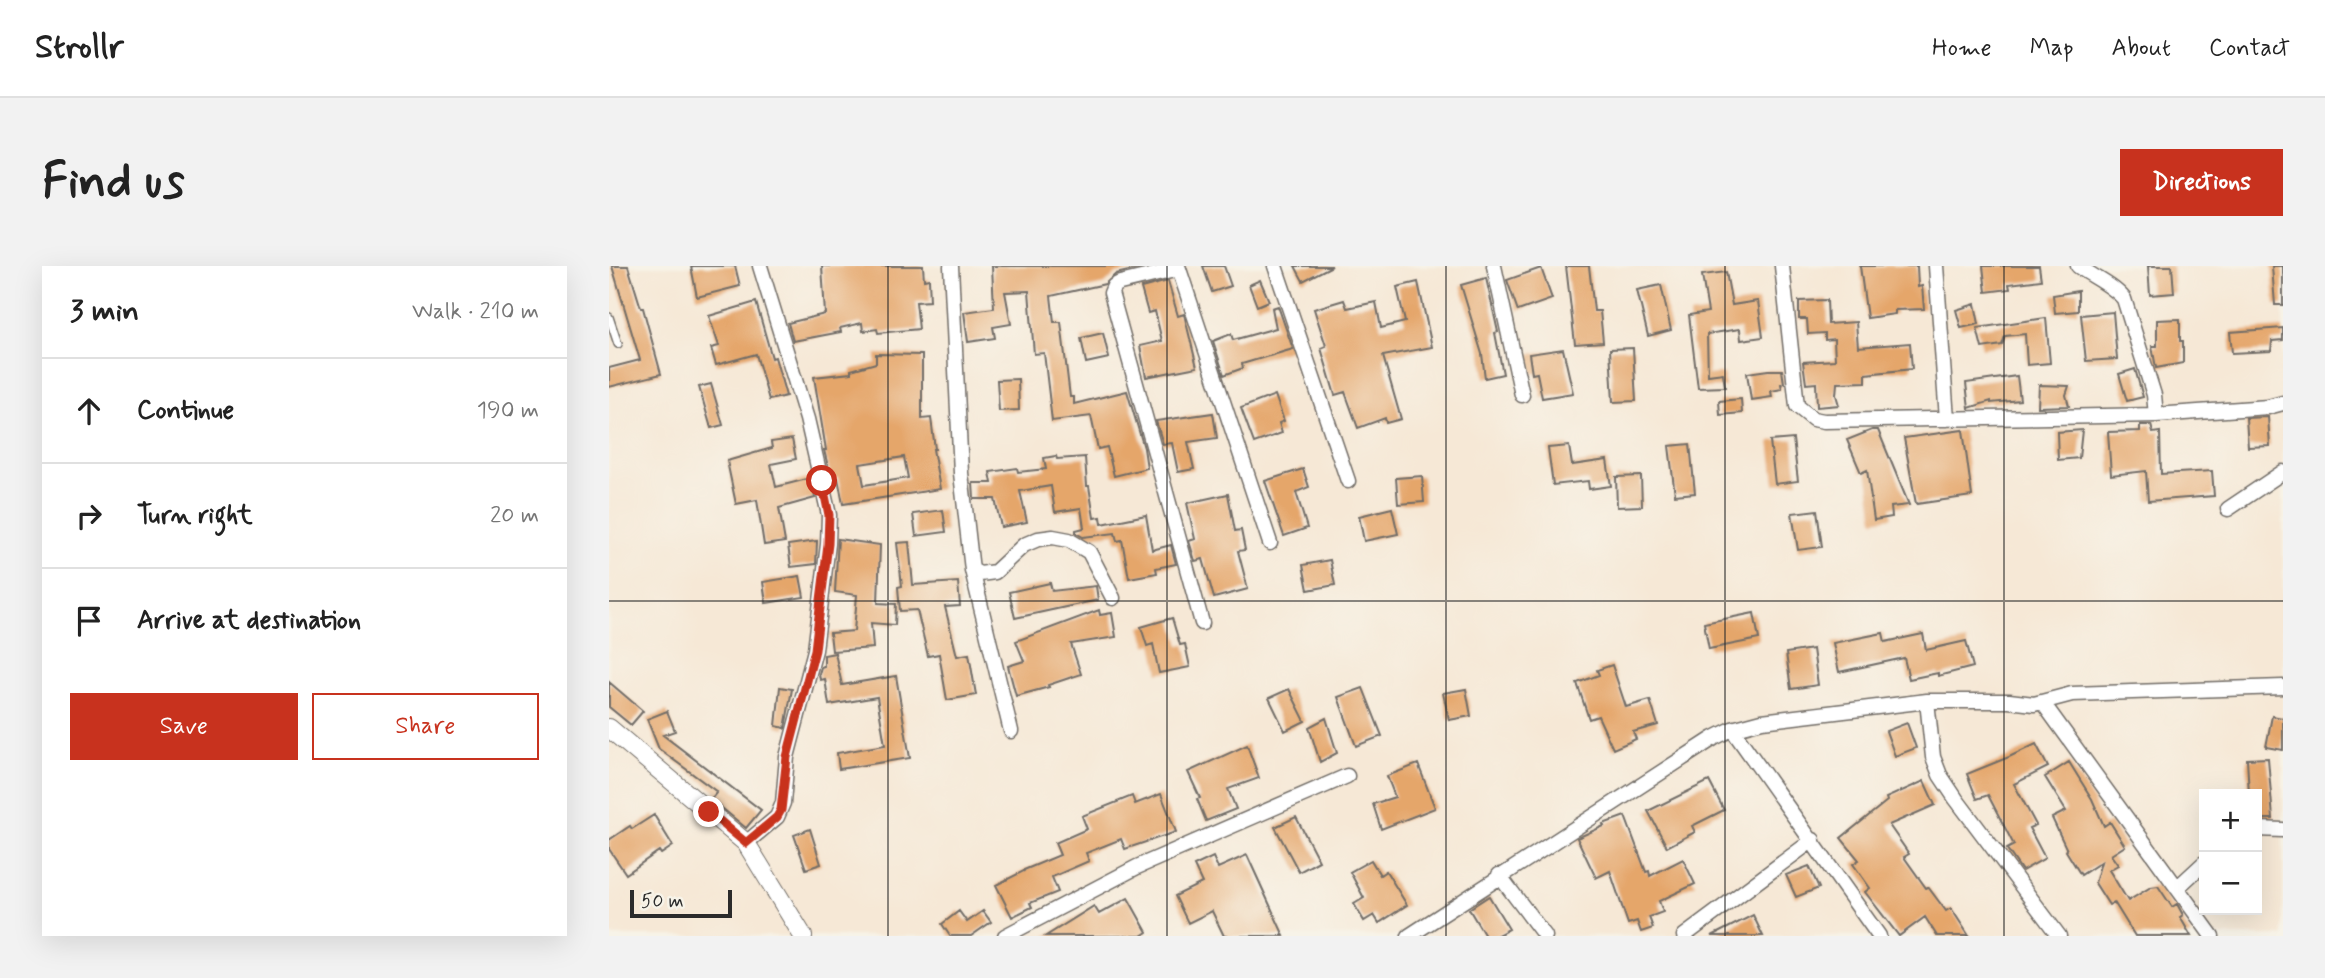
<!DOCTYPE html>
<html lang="en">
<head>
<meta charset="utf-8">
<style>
  :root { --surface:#fff; --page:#f2f2f2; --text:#222; --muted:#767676; --line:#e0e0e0; --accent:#c8321e }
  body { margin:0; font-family:Mynerve,sans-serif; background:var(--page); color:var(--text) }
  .controls { position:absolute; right:21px; bottom:21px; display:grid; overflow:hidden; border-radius:0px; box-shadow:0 7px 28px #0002 }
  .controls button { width:63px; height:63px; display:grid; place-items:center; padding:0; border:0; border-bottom:2px solid var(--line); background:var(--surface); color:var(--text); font:35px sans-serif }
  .scale { position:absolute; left:21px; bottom:18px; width:102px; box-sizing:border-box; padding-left:7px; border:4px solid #2b2b2b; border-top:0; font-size:19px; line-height:24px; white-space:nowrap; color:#2b2b2b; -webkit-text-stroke:5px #f7f3e8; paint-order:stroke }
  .stop { position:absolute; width:21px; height:21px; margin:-16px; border:5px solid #c8321e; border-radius:50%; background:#fff }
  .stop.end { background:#c8321e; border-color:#fff; box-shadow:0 2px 7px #0008 }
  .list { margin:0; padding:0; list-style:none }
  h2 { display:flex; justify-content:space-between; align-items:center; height:91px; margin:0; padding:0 28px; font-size:30px }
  h2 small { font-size:23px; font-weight:400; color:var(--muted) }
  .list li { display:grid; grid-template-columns:46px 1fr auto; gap:21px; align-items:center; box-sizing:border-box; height:105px; padding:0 28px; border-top:2px solid var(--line) }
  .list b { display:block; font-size:26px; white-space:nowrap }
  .list em { font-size:23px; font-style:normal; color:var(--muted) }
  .actions { display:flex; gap:14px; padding:21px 28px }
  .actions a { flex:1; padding:16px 0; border:2px solid var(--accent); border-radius:0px; text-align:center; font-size:24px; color:var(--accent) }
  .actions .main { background:var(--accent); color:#fff }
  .icon { flex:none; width:38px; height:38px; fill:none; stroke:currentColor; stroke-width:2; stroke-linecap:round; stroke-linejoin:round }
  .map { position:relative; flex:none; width:1674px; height:670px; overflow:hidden; border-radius:0px }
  header { display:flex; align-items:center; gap:42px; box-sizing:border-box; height:98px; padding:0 35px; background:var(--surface); border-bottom:2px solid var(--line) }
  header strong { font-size:33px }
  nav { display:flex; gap:38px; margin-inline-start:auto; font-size:24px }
  .intro { display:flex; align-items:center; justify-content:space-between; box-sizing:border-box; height:168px; padding:0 42px }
  h1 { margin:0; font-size:49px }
  .button { padding:18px 32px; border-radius:0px; background:var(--accent); color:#fff; font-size:24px; font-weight:700 }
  main { display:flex; gap:42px; padding:0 42px }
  aside { flex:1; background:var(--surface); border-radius:0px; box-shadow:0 7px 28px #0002 }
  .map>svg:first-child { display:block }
  .building { fill:#e5a66b; fill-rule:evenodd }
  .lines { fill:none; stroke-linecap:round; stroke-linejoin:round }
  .service-casing { stroke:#726d67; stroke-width:10 }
  .minor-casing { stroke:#726d67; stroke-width:17 }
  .tertiary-casing { stroke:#726d67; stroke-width:20 }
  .service { stroke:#fff; stroke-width:7 }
  .minor { stroke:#fff; stroke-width:14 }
  .tertiary { stroke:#fff; stroke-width:18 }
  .route { stroke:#c8321e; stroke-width:9 }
  .grid { fill:none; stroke:#2b2b2b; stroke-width:2; stroke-opacity:0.55 }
</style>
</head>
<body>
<header>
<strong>Strollr</strong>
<nav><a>Home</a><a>Map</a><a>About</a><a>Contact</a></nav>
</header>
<div class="intro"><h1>Find us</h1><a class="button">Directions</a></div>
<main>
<aside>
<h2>3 min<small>Walk · 210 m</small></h2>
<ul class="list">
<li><svg class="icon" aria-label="ahead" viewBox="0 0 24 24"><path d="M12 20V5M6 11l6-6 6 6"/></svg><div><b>Continue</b></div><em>190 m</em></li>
<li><svg class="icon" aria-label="right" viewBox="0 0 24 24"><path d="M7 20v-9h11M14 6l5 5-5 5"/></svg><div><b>Turn right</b></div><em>20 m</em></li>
<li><svg class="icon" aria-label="arrive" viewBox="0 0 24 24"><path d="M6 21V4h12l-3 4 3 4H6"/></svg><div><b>Arrive at destination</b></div></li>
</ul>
<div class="actions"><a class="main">Save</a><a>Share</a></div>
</aside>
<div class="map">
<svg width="1674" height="670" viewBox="0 0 1674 670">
  <rect width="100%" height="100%" fill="#f7f3e8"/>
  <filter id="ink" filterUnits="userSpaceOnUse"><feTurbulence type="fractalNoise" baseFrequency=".0143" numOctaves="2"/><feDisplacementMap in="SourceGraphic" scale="14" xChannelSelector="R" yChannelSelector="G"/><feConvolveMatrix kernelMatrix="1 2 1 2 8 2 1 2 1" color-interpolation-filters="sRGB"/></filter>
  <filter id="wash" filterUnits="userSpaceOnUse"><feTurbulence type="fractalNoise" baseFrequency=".00686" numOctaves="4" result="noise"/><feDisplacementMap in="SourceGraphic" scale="28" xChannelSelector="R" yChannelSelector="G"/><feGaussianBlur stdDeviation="1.57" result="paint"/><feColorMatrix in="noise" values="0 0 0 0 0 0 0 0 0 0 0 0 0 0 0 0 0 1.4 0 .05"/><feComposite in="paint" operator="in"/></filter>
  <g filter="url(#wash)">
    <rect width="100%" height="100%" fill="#f6e8d6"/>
    <g id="blocks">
      <path class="building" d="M3 0H19L32 42H34L52 108 0 121V102L31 94Z
        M82 0H126L131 20 88 31Z
        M213 0H314L315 14 320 13 321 35 307 36 310 63 269 67 268 63 254 65 253 57 231 62 232 66 184 75 179 57 216 48Z
        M383 0H541L507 8 496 18 442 30 445 56H452L461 131H465V138L518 125 535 182 538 202 505 210 498 181 489 183 482 150 443 155 435 87 425 88 420 25 396 26 402 58 384 61 386 72 359 76 355 46 385 42Z
        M594 0H615L622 20 603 26Z
        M686 0H723L694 15Z
        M957 0H980L985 45H991L994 76 966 78Z
        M1251 0H1308L1309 21 1313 20 1315 43 1286 44V48L1258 52Z
        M1374 0H1430L1432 14 1400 18 1401 23 1377 26Z
        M1539 0H1563L1565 27 1541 29Z
        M1663 0H1674V39H1666Z
        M932 2 943 33 909 45 898 14Z
        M1117 6 1123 39 1149 35 1154 71 1132 74 1131 63 1098 68 1099 109 1114 107 1116 121 1089 122 1080 49 1099 46 1093 9Z
        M877 12 889 66 886 67 894 108 876 112 873 88 852 19Z
        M651 14 660 35 648 40 640 19Z
        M559 15 569 50 575 48 588 101 537 111 531 80 553 75 546 45 539 47 532 22Z
        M809 16 823 81 774 90 792 153 777 157 776 152 749 162 736 126 726 129 712 82 717 80 705 43 735 34 738 42 767 36 772 62 796 56 788 21Z
        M1052 19 1062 64 1039 70 1028 24Z
        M1469 25V45L1446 47 1444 29Z
        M1218 34 1219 58 1247 56 1249 81 1301 77 1303 103 1257 108V116L1228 117 1227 129 1230 139 1208 141 1207 117 1197 118 1194 96 1226 94 1225 73 1216 74V67L1199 68 1198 53H1190V35Z
        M147 36 163 92 166 91 177 130 160 134 147 88 107 99 102 82 110 80 100 50Z
        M1366 38 1370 58 1352 62 1347 44Z
        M669 40 684 83 633 98 634 102 615 109 604 75 622 68 624 74 667 62 663 42Z
        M1504 46 1508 93 1477 95 1472 49Z
        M1437 52 1441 97 1418 99 1416 68 1396 70 1393 79 1373 82 1368 62Z
        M1571 53V75H1574V97L1547 102 1543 80H1548V54Z
        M1674 62V74L1663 75 1662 85 1623 87 1621 66Z
        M494 67 500 92 477 97 472 72Z
        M1024 82 1027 135 1004 136 1001 83Z
        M954 83 964 127 933 132 928 107 923 108 920 88Z
        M267 88 313 89V153L322 152 326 183H324L331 223 234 238 229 212 222 213 215 184H217L205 111 242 107V104L267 97ZM295 191 299 212 255 219 251 198Z
        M1526 103 1534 131 1518 135 1510 108Z
        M1159 104H1173L1175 117 1172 118 1173 123 1162 125 1163 131 1142 134 1138 107Z
        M1408 110 1411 134 1382 137V135L1360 142 1357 117Z
        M409 113 410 144 390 145 388 114Z
        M102 118 114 159 102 162 90 121Z
        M1430 119 1460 120 1457 129 1460 140 1429 141Z
        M666 129 675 155 670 157 673 167 645 177 632 142Z
        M1132 133 1133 147 1111 149 1110 135Z
        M604 147 608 172 579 176 585 203 569 206 563 177 554 178 547 155Z
        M1659 151 1661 180 1639 181 1637 152Z
        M1531 159H1542L1544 167 1551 166 1552 208 1603 205 1605 230 1539 235 1537 205 1502 209 1499 166 1531 165Z
        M1263 164H1269L1300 239 1282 241 1283 251 1265 254 1258 204 1252 207 1238 174Z
        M1354 164 1363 230 1307 238 1295 172Z
        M1473 164 1470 192 1449 194 1448 166Z
        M183 173 187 193 162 198 167 221 202 212 206 232 170 242 176 276 155 279 148 234 127 238 118 195 163 182 162 176Z
        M1184 173 1189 215 1166 218 1161 175Z
        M1081 178 1086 227 1066 229 1060 180Z
        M960 180 963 199 998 194 1002 220 980 223 979 215 944 219 939 182Z
        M447 190 448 193 476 191 478 220H480L485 252 492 251 493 258 537 249 543 284 562 279 567 298 547 302 548 307 520 312 513 274 508 275 506 267 474 271 467 267V264L475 262 472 242 446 246 442 220 411 225 418 256 392 261 386 233H365L364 217H383L381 206 408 202 409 206 437 203 435 192Z
        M694 203 700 221 687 226 698 262 675 270 656 215Z
        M813 210 815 236 789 238 787 212Z
        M1032 210 1033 240 1008 241 1007 211Z
        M619 228 626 265 632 264 636 284 629 285 639 323 605 332 594 293 586 295 580 275 586 273 578 237Z
        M783 242 789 268 755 275 750 250Z
        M334 244 337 266 307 270 304 248Z
        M1208 244 1213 281 1189 284 1183 247Z
        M229 273 271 279 269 337 287 338 286 359 262 357 264 382 223 385 221 367 245 365 248 329 226 326Z
        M208 275 207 298 182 301 179 279Z
        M300 276 304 319 349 316 351 340 336 341 348 390 360 388 367 429 338 434 330 388 319 390 308 344 291 345 289 321 293 320 288 277Z
        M721 294 726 319 699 324 694 299Z
        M191 310 195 331 157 337 154 316Z
        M441 317 443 325 487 320 489 334 406 352 400 326Z
        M490 344 491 349 503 347 507 371 462 378 472 408 439 419 440 421 407 430 399 400 415 395 407 375Z
        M1145 347 1150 373 1100 383 1095 357Z
        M563 352 571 379 576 378 581 401 550 407 544 378 538 380 532 361Z
        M1274 367 1276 376 1314 368 1317 384 1357 375 1364 401 1329 410V407L1300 413 1295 392 1230 406 1224 377Z
        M1204 383 1209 419 1182 423 1177 387Z
        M226 387 233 419 287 410 301 492 230 503 228 487 276 479 268 431 220 439 216 413 211 414 210 408 212 401 215 400V389Z
        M1003 399 1017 441 1041 434 1049 459 1024 466 1027 473 1004 483 989 450 980 453 968 417 990 409 988 404Z
        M0 416 34 445 22 459 0 441Z
        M171 421 183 423 176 462 167 460Z
        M754 422 773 470 747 480 729 431Z
        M680 423 696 455 676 465 660 432Z
        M857 423 862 450 840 454 834 427Z
        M58 445 66 465 54 469 152 544 137 562 102 533 108 526 50 483 38 453Z
        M1663 450 1674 452V484L1657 481Z
        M717 452 728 487 711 496 700 461Z
        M1298 457 1307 482 1286 490 1277 465Z
        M1427 478 1439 501 1405 518 1427 559 1420 562 1436 592 1413 605 1398 583 1405 579 1379 529 1368 533 1358 508 1400 491Z
        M638 479 650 512 619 523 627 543 597 555 588 533 591 532 579 506Z
        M1659 492 1664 553H1648V528H1640L1638 493Z
        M1460 496 1483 533 1495 560 1501 556 1516 580 1502 589 1509 599 1500 604 1519 635 1542 621 1549 620 1563 641 1568 638 1574 649 1571 651 1582 670H1526L1505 636 1500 639 1486 617 1492 596 1472 609 1457 585 1458 584 1443 552 1457 545 1436 511Z
        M809 498 826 542 772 563 764 538 786 531 778 510Z
        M1100 515 1115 544 1083 560 1086 566 1058 581 1039 545Z
        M1315 515 1326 539 1280 559 1300 588 1295 591 1317 622 1319 621 1337 645 1342 642 1360 670H1328L1316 651 1290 670 1256 626 1261 622 1244 598 1250 594 1232 572 1278 535 1277 532Z
        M552 528 567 566 516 583 512 573 477 587 480 595 443 611 449 626 421 637 423 641 403 651 387 619 415 605V604L451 589 446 577 478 563 473 550 523 530 526 538Z
        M45 549 64 580 52 588 50 585 17 608 0 583V574L21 560 23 563Z
        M1016 550 1037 606 1040 605 1041 610 1074 593 1086 618 1050 635 1054 646 1040 651 1044 662 1032 666 1028 655 1019 658 1001 605 987 612 968 572 995 560 994 558Z
        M687 551 710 595 690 606 666 561Z
        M201 563 212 598 197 603 185 569Z
        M638 589 675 670H615L603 645 579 657 566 630 593 617 585 600 604 591 609 602Z
        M762 594 771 609 777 605 798 639 770 657 765 649 755 655 745 638 755 632 741 606Z
        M1200 600 1210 622 1187 631 1177 609Z
        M880 630 900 663 887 670H876L860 643Z
        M519 632 538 666 532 670H437L485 640 490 648Z
        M350 645 358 656 374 645 382 656 362 670H341L333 658Z
        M1144 649 1154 670H1103Z"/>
    </g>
  </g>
  <g filter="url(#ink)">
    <use href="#blocks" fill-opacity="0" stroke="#726d67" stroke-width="2"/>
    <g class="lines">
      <defs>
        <path id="service" d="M0 51 9 78"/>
        <path id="minor" d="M342 0 352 207 363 304 402 465
          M569 0 661 277
          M666 0 739 215
          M885 0 913 129
          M1173 0 1188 140 1204 153 1215 155 1547 149
          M1327 0 1338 153
          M1469 0C1484 11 1504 19 1515 33L1545 129 1547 149 1659 141 1674 137
          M570 3 511 17 505 20 502 27 593 357
          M1619 243 1674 206
          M363 304 371 308 386 306 415 279 429 273 444 271 460 274 480 286 504 332
          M1318 435 1324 491 1331 509 1347 533 1450 670
          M1434 437 1603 670
          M1123 463 1270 670
          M1648 563 1674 564
          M137 577 168 551 174 537 178 491 206 384 219 278 220 249 198 153 151 0
          M890 609 936 670
          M1568 622 1595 597
          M396 670 528 601 738 510
          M800 670 1105 472 1123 463 1153 455 1318 435H1400L1425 438 1463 428 1674 421
          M1075 670 1204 574"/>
        <path id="tertiary" d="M0 462 137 577 194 670"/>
      </defs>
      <use href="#service" class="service-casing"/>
      <use href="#minor" class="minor-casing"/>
      <use href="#tertiary" class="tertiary-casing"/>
      <use href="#service" class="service"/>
      <use href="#minor" class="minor"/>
      <use href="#tertiary" class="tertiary"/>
    </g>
  </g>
  <g class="lines" filter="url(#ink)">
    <path class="route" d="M100 546 137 577 168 551 172 544 178 491 206 384 209 358 219 278 220 249 213 215"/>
  </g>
  <path class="grid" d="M279 0V670M558 0V670M837 0V670M1116 0V670M1395 0V670M0 335H1674"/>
</svg>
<div class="controls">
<button>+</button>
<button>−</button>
</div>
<div class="scale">50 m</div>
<div class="stop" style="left:213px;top:215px"></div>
<div class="stop end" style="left:100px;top:546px"></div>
</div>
</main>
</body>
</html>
